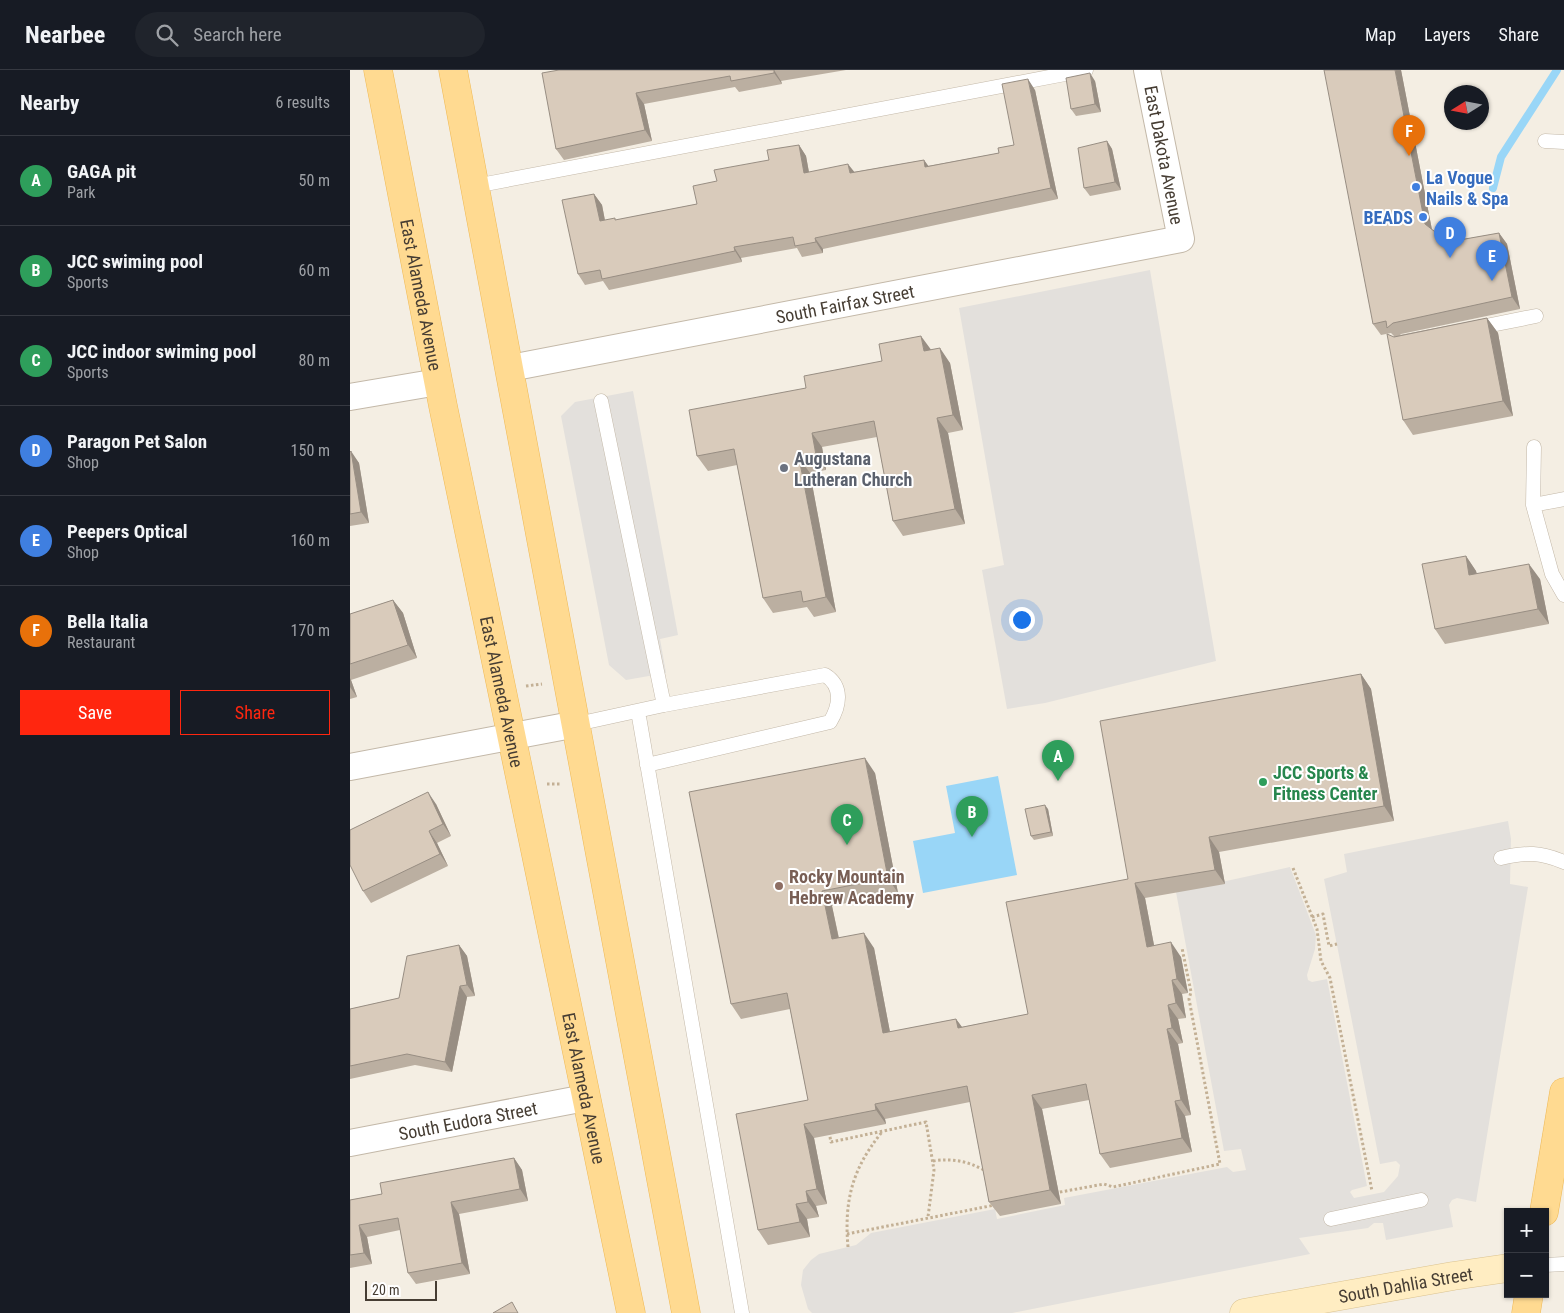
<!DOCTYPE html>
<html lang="en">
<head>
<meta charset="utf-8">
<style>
  :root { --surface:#171b24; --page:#20242c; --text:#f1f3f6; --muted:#9ea1a6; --line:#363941; --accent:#ff260f }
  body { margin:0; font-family:"Roboto Condensed",sans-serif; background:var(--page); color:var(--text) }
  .controls { position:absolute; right:15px; bottom:15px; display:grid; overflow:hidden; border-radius:0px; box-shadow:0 1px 4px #0004 }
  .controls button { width:45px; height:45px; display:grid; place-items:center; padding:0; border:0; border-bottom:1px solid var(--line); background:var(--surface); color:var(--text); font:25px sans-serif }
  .compass { position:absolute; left:1094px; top:15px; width:45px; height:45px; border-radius:50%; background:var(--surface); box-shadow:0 1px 4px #0004; rotate:259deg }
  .scale { position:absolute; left:15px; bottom:12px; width:72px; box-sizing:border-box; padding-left:5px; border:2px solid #463d33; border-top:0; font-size:14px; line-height:18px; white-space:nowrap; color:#463d33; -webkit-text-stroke:4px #fff; paint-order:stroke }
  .you { position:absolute; left:671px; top:549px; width:18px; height:18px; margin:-12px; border:4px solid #fff; border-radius:50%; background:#1a73e8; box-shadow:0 0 0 8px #1a73e833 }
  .badge { display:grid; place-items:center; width:32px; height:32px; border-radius:50%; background:var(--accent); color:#fff; font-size:16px; font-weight:700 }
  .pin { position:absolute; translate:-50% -41px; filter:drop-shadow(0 1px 2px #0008) }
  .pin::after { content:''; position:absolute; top:26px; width:18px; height:15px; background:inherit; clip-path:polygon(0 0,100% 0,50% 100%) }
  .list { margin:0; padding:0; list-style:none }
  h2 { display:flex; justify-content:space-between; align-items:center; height:65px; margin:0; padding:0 20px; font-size:21px }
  h2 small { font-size:16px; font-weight:400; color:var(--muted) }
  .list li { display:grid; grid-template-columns:32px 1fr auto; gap:15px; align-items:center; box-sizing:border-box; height:90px; padding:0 20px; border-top:1px solid var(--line) }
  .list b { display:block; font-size:19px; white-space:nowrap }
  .list p { margin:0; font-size:16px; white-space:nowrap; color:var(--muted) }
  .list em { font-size:16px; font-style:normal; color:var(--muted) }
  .actions { display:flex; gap:10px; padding:15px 20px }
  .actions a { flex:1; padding:11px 0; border:1px solid var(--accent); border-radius:0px; text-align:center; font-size:18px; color:var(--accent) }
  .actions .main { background:var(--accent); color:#fff }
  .icon { flex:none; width:28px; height:28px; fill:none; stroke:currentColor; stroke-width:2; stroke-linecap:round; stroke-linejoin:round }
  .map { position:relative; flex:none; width:1214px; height:1243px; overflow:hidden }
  header { display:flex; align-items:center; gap:30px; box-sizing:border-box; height:70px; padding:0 25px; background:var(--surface); border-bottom:1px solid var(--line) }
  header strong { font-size:24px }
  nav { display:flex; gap:28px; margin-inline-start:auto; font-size:18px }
  .search { width:350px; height:45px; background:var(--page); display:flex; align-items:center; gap:12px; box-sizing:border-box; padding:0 18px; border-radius:28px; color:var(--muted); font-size:19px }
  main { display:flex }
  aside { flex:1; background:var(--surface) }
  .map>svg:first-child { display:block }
  .parking { fill:#e3e0dc }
  .water { fill:#99d6f7 }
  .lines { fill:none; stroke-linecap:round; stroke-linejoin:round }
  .stream { stroke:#99d6f7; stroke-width:8 }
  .lane-casing { stroke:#c3b8a8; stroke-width:15 }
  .street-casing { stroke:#c3b8a8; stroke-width:28 }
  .secondary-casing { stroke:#dbc390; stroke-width:29 }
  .primary-casing { stroke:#efb955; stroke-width:29 }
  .path { stroke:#c3b095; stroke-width:3; stroke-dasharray:2.5 2.5; stroke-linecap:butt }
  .lane { stroke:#fff; stroke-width:14 }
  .street { stroke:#fff; stroke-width:26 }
  .secondary { stroke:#ffedc2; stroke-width:28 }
  .primary { stroke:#ffda91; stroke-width:28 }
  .wall { fill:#bbafa1 }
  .shaded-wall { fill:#988e83 }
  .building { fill:#d9cbbb; stroke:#988e83 }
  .shop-dot { fill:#3f7fe0; stroke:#fff; stroke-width:2 }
  .worship-dot { fill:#6b7280; stroke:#fff; stroke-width:2 }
  .leisure-dot { fill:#2e9e5b; stroke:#fff; stroke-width:2 }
  .education-dot { fill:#8d6e63; stroke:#fff; stroke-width:2 }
  .labels { text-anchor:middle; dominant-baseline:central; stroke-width:4; stroke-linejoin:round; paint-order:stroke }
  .street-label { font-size:18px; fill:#463d33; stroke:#fff }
  .shop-label { font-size:18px; font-weight:bold; fill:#366cbe; stroke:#fff; text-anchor:start }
  .worship-label { font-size:18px; font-weight:bold; fill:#5b616d; stroke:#fff; text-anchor:start }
  .leisure-label { font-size:18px; font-weight:bold; fill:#27864d; stroke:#fff; text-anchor:start }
  .education-label { font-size:18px; font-weight:bold; fill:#785e54; stroke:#fff; text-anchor:start }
</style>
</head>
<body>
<header>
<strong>Nearbee</strong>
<div class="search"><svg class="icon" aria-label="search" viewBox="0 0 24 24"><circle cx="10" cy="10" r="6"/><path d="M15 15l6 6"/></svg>Search here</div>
<nav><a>Map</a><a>Layers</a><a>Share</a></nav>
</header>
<main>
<aside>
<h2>Nearby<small>6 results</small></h2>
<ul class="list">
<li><span class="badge" style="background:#2e9e5b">A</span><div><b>GAGA pit</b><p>Park</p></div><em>50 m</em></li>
<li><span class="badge" style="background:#2e9e5b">B</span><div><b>JCC swiming pool</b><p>Sports</p></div><em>60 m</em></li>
<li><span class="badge" style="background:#2e9e5b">C</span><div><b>JCC indoor swiming pool</b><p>Sports</p></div><em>80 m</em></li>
<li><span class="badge" style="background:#3f7fe0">D</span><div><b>Paragon Pet Salon</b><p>Shop</p></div><em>150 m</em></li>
<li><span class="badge" style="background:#3f7fe0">E</span><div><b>Peepers Optical</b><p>Shop</p></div><em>160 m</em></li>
<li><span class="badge" style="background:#e8710a">F</span><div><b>Bella Italia</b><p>Restaurant</p></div><em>170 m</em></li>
</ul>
<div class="actions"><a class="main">Save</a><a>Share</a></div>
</aside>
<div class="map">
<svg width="1214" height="1243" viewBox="0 0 1214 1243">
  <rect width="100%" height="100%" fill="#f4eee3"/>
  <path class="parking" d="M800 200 866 591 695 633 657 639 632 500 654 495 609 238Z
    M283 321 328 565 310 569 316 603 276 610 259 595 211 346 225 332Z
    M1158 751 1161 769 1160 814 1178 817 1126 1132 1107 1128 1102 1130 1099 1135 1103 1157 1036 1170 1033 1153H1024L1018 1158 949 1168 960 1184 662 1243H462L458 1239 451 1215 453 1200 461 1190 469 1184 506 1175 521 1163 645 1139 647 1149 715 1135 714 1128 877 1097 883 1102 896 1100 891 1079 874 1081 826 822 940 797 966 865 965 879 957 905 958 910 962 912 977 909 1017 1116 1002 1120 1000 1122 1004 1128 1034 1122 1048 1106 1050 1095 1046 1091 1030 1094 974 809 997 802 994 784Z"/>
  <path class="water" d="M648 706 667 805 573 823 563 771 605 763 596 716Z"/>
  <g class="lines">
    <path class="stream" d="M1143 118 1151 87 1207 0"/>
    <defs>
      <path id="lane" d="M1195 71 1214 72
        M125 116 736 0
        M1126 258 1186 246
        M1184 377 1183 435 1202 504 1214 525
        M1183 435 1214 429
        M288 641 392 1243
        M227 654 314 635 251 331
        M297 695 480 652C490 636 493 616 475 605L314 635
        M1151 788C1177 782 1190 782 1214 792
        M981 1149 1071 1130
        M1195 1195 1214 1194"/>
      <g id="street">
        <path id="s1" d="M160 298 831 169 797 0"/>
        <path d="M0 327 88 312"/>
        <path d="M0 697 227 654"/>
        <path id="s2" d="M0 1073 235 1028"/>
      </g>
      <g id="secondary">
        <path id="s3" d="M894 1243 1103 1206 1158 1198"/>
      </g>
      <g id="primary">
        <path id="s4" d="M28 0 93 336 281 1243"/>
        <path d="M103 0 336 1243"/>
        <path d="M1194 1142 1214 1022"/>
        <path d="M1176 1243 1179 1224"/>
      </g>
    </defs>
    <use href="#lane" class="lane-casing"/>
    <use href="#street" class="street-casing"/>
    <use href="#secondary" class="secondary-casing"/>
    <use href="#primary" class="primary-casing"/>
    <path class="path" d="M176 616 192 614
      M197 714H210
      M943 798 967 859 971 891 980 908 1022 1121
      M962 847 973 844 979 876 987 874
      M479 1062 481 1072 576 1052 584 1100 578 1147
      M583 1091C602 1088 617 1091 634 1100
      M705 1123 754 1114 763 1117 870 1094 839 929 841 922 832 878
      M497 1164 645 1135
      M498 1177C494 1131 502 1099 532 1062"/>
    <use href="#lane" class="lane"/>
    <use href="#street" class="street"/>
    <use href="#secondary" class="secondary"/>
    <use href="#primary" class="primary"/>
  </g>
  <path class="wall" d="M209 0H496L431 11 432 14 389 22 385 17 294 34 302 71 214 90 206 79Z
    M1051 0 1082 160 1098 172 1149 163 1157 174 1170 239 1051 264 1050 265 1137 248 1148 263 1163 346 1063 365 1053 350 1044 266 1041 263 1031 265 1023 254Z
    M745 11 751 42 726 46 721 39Z
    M685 20 708 129 473 179V183L452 187 447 178 391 188 392 192 259 220 253 211 235 215 228 204 244 124 252 135 255 150H266L347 134 367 111 419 90 449 75 456 86 459 102H504L574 90 578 96 649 83 664 75Z
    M757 71 762 79 771 120 740 126 734 118Z
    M581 280 600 293 613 360 598 363 615 454 553 466 543 451 527 367 472 377 476 400 460 403 486 542 464 547 457 537 423 543 413 528 387 395 358 401 347 386 456 318 532 291Z
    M0 382 9 393 19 453 0 456Z
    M1116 486 1126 501 1127 504 1190 509 1199 554 1095 574 1085 559Z
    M43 530 53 543 67 588 1 610 7 627 0 629V544Z
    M1011 604 1021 619 1044 751 869 782 875 814 795 828 804 875 831 887 838 923 832 924 836 948 828 949 833 973 828 974 841 1045 835 1046 842 1082 760 1098 750 1084 739 1030 692 1039 711 1134 650 1146 639 1132 620 1032 535 1049 536 1054 464 1068 477 1134 466 1136 469 1147 457 1149 460 1167 418 1175 408 1160 458 1030 440 939 391 949 381 934 525 703 548 823 482 836 489 868 524 878 540 962 606 949 612 957 678 944 778 809Z
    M86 734 101 766 87 773 98 796 21 833 13 821Z
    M698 739 703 766 684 770 681 766Z
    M109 875 117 886 125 926 117 927 102 1002 65 995 0 1009V939L49 928Z
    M164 1088 172 1100 178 1131 109 1144 120 1204 66 1214 58 1203 50 1160 17 1167 22 1194 0 1198V1130L32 1124Z"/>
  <path class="shaded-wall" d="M424 0 431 11 432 14 424 3Z
    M1045 0H1051L1083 165 1075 154Z
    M740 3 745 11 751 42 745 34Z
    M678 9 685 20 708 129 701 118Z
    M286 23 294 34 302 71 295 60Z
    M757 71 762 79 771 120 765 112Z
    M449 75 456 86 461 114 454 103Z
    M574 90 582 101 575 97Z
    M498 94 506 104 500 103Z
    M244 124 252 135 257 162 250 151Z
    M1149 163 1157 174 1170 239 1162 227Z
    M465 168 473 179V183L466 172Z
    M384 177 391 188 392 192 385 181Z
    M1137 248 1148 263 1163 346 1153 331Z
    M571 266 582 281H574Z
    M590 278 600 293 613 360 603 345Z
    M587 348 598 363 615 454 605 439Z
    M462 363 472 377 476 400 466 385Z
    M1 381 9 393 19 453 11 442Z
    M449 388 460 403 486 542 476 527Z
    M1116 486 1126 501 1130 520 1119 505Z
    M1179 494 1190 509 1199 554 1188 539Z
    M43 530 53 543 67 588 58 575Z
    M1011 604 1021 619 1044 751 1034 736Z
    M0 608 1 610 7 627 0 617Z
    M515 688 525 703 548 823 538 808Z
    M78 722 86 734 101 766 93 754Z
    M695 735 698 739 703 766 701 762Z
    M79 761 87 773 98 796 90 784Z
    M859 767 869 782 875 814 865 800Z
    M785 813 795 828 807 891 797 877Z
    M472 821 482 836 492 884 482 869Z
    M514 863 524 878 543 978 533 963Z
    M821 872 831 887 838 923 827 909Z
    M109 875 117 886 125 926 117 915Z
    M822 910 832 924 836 948 826 933Z
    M110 916 117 927 102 1002 95 992Z
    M818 935 828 949 833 973 822 958Z
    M606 949 617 964 608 958Z
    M817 959 828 974 841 1045 831 1030Z
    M682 1025 692 1039 711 1134 700 1120Z
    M825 1031 835 1046 842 1082 832 1068Z
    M525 1034 535 1049 536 1054 526 1040Z
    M454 1054 464 1068 477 1134 467 1119Z
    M164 1088 172 1100 178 1131 170 1119Z
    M456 1121 466 1136 469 1147 458 1132Z
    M101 1132 109 1144 120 1204 112 1193Z
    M446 1134 457 1149 460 1167 450 1152Z
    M9 1155 17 1167 22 1194 14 1183Z"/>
  <path class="building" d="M209 0H424V3L381 11 380 6 286 23 295 60 206 79 192 3Z
    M974 0H1045L1075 154 1098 172 1149 163 1162 227 1043 253 1037 258 1036 251 1023 254Z
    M740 3 745 34 721 39 716 8Z
    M678 9 701 118 465 168 466 172 445 176 443 167 384 177 385 181 252 209 250 200 228 204 212 130 244 124 250 151 265 148V150L347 134 343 116 367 111 364 100 419 90 417 80 449 75 454 103 498 94 500 103 574 90 575 97 649 83 648 78 664 75 652 14Z
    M757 71 765 112 734 118 728 78Z
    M1137 248 1153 331 1053 350 1037 264 1044 267Z
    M571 266 574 281 590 278 603 345 587 348 605 439 543 451 524 351 462 363 466 385 449 388 476 527 453 532 451 521 413 528 384 379 347 386 339 340 456 318 454 306 532 291 529 274Z
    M1 381 11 442 0 444V382Z
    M1116 486 1119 505 1179 494 1188 539 1085 559 1072 494Z
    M43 530 58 575 0 594V544Z
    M1011 604 1034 736 859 767 865 800 785 813 797 877 821 872 827 909 822 910 826 933 818 935 822 958 817 959 831 1030 825 1031 832 1068 750 1084 736 1014 682 1025 700 1120 639 1132 617 1016 525 1034 526 1040 454 1054 467 1119 456 1121 458 1132 446 1134 450 1152 408 1160 386 1044 458 1030 437 923 381 934 339 722 515 688 538 808 472 821 482 869 514 863 533 963 606 949 608 958 678 944 656 832 778 809 750 651Z
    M78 722 93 754 79 761 90 784 13 821 0 795V760Z
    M695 735 701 762 681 766 675 739Z
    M109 875 117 915 110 916 95 992 57 984 0 996V939L49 928 57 886Z
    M164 1088 170 1119 101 1132 112 1193 58 1203 48 1148 9 1155 14 1183 0 1185V1130L32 1124 30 1113Z
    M162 1232 168 1243H143Z"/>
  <g class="shop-dot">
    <circle cx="1066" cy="117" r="5"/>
    <circle cx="1073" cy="147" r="5"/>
  </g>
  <circle class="worship-dot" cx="434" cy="398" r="5"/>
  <circle class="leisure-dot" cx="913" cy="712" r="5"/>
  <circle class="education-dot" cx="429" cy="816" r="5"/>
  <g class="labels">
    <g class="street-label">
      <text transform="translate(814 85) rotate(79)">East Dakota Avenue</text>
      <text stroke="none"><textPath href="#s4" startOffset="229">East Alameda Avenue</textPath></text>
      <text stroke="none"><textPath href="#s1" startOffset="341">South Fairfax Street</textPath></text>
      <text stroke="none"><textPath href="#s4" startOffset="634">East Alameda Avenue</textPath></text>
      <text stroke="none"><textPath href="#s4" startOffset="1039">East Alameda Avenue</textPath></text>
      <text stroke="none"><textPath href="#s2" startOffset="120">South Eudora Street</textPath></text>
      <text stroke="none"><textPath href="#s3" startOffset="164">South Dahlia Street</textPath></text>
    </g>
    <g class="shop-label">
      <text x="1076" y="107">La Vogue<tspan x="1076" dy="21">Nails &amp; Spa</tspan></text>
      <text x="1063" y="147" text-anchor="end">BEADS</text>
    </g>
    <g class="worship-label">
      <text x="444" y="388">Augustana<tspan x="444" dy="21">Lutheran Church</tspan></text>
    </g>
    <g class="leisure-label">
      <text x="923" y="702">JCC Sports &amp;<tspan x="923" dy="21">Fitness Center</tspan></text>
    </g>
    <g class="education-label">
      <text x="439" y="806">Rocky Mountain<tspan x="439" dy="21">Hebrew Academy</tspan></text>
    </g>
  </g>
</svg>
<div class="controls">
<button>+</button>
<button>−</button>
</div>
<svg class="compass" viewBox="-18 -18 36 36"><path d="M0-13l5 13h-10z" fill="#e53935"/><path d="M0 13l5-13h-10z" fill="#9ea1a6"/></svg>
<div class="scale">20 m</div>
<div class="you"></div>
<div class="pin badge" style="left:708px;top:711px;background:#2e9e5b">A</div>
<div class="pin badge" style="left:622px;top:767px;background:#2e9e5b">B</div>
<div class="pin badge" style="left:497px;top:775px;background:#2e9e5b">C</div>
<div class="pin badge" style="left:1100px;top:188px;background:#3f7fe0">D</div>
<div class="pin badge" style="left:1142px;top:211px;background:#3f7fe0">E</div>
<div class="pin badge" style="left:1059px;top:86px;background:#e8710a">F</div>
</div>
</main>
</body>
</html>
